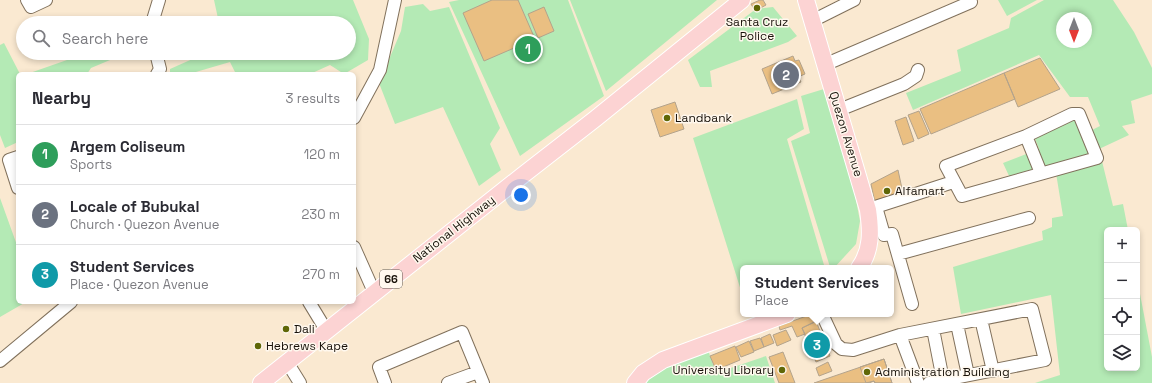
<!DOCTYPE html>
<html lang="en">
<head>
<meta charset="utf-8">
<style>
  :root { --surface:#fff; --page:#f7f7f7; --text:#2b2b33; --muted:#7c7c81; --line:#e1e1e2; --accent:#0b8043 }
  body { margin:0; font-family:"Space Grotesk",sans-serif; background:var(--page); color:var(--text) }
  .controls { position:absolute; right:12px; bottom:12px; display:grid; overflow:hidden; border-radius:6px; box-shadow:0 2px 6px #0003 }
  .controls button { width:36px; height:36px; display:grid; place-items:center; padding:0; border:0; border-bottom:1px solid var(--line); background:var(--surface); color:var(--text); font:20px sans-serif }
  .compass { position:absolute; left:1056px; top:12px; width:36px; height:36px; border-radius:50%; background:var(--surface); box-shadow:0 2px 6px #0003; rotate:180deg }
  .you { position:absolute; left:521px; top:195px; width:14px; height:14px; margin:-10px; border:3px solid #fff; border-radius:50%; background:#1a73e8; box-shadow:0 0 0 6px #1a73e833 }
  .badge { display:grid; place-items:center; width:26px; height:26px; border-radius:50%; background:var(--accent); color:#fff; font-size:13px; font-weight:700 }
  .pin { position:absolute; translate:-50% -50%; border:2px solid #fff; box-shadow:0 1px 4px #0006 }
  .popup { position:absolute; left:740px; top:265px; width:154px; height:52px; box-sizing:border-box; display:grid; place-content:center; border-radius:6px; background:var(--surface); filter:drop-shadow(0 1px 3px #0005); font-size:13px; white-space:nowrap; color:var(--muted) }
  .popup b { font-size:15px; color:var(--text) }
  .popup::after { content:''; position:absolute; left:50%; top:100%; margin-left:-8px; border:8px solid transparent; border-top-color:var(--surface) }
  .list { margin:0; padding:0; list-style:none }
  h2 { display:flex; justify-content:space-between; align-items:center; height:52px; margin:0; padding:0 16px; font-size:17px }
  h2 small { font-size:13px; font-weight:400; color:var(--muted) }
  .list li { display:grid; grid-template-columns:26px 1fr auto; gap:12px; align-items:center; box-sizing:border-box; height:60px; padding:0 16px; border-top:1px solid var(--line) }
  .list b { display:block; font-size:15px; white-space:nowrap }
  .list p { margin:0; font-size:13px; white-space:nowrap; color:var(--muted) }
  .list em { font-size:13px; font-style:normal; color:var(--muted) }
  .icon { flex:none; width:22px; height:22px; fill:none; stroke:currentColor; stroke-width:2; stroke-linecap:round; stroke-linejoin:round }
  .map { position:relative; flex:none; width:1152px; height:383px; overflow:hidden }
  .search { position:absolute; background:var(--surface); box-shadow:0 2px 6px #0003; left:16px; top:16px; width:340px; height:44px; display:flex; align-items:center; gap:10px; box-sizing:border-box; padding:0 14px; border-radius:22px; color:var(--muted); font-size:15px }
  .panel { position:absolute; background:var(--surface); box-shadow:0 2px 6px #0003; left:16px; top:72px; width:340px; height:232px; border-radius:6px }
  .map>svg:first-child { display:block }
  .green { fill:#b4eab5; fill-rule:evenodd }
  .building { fill:#eabf82; stroke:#b3a38c }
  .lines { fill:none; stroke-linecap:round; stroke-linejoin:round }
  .minor-casing { stroke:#81715c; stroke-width:14 }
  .major-casing { stroke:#fff; stroke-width:18 }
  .minor { stroke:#fff; stroke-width:12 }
  .major { stroke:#fcd3d3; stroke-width:16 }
  .poi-dot { fill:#5f6707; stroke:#fff8ee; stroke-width:1.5 }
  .labels { text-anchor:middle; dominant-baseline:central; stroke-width:3; stroke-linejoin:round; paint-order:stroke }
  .shield { fill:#fff8ee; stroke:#5d574e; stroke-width:1 }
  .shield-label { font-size:11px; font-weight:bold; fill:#18120a }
  .poi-label { font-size:12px; fill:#18120a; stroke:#fff8ee; text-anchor:start }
  .street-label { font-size:12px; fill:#18120a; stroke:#fff8ee }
</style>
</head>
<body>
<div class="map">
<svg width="1152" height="383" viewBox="0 0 1152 383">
  <rect width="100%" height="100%" fill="#fae9d1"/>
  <path class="green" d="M214 0H353L369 39 368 60 344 74 330 65 310 74H236L230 62 189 74H170V69L206 53H349V23H219Z
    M459 0H568L604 96 520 156 449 2Z
    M570 0H717L606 91Z
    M998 0H1037L1007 16Z
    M1044 0H1113L1134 32 1152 68V94L1131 101 1135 123 1122 126 1129 135 1099 149 1113 206 1123 204 1128 230H1107V368H1137V278L1152 357V383H1035L1060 375 1051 295 961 314 953 267 1043 240 1042 231 1052 227V218L1063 216 1056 173 1010 178 1003 163 1039 149 1034 136 1074 117 1084 134 1100 126 1088 97H1070L1039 55 913 110 906 93 961 71 957 50 1009 28 1011 18ZM1062 18H1086V42H1062Z
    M423 4 430 11 449 7 500 128 490 144 501 170 479 186 443 107 395 124 379 83 401 31 405 7Z
    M773 7 797 36 788 42 710 71 712 87H700L688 60 756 9Z
    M4 43 20 74H18V142L5 148 0 135V45Z
    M62 53H122V55L91 68 87 74H27L67 60Z
    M824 89 855 195 860 221 856 244 834 268 830 267 791 141 810 133 801 96Z
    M797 99 804 129 787 139 824 265 819 268H743V297L693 138Z
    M0 198 18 248V302H26L0 317Z
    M708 350 716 373 766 356 775 383H644C660 364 686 358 708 350Z"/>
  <path class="building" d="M492 0H518L535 39 484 61 463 13Z
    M760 0H763L766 5 755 11 751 4Z
    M544 7 554 31 538 38 528 14Z
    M793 56 795 61 799 60 805 74 798 77 801 82 772 94 762 69Z
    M1040 58 1060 89 1018 107 1004 73Z
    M1004 73 1015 99 931 134 920 109Z
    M675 102 684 129 660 137 651 110Z
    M919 111 929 134 918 139 908 115Z
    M906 117 914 141 903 145 895 121Z
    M898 170 904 198 876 207 871 184Z
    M812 314 815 322 802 328 805 334 797 337 792 326 780 330 779 326Z
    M816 321 830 356 816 362 802 328Z
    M786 330 791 340 777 346 773 335Z
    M770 334 774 343 764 347 761 338Z
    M760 338 764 347 754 351 750 341Z
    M749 341 754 352 741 357 736 347Z
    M735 346 740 360 716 370 710 356Z
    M783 352 795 383H779L769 357Z
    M884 359 892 383H875L874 381 869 383H814Z
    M884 359 892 383H875L874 381 866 383 860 367Z
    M828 362 832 371 819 376 816 368Z"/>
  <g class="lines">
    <defs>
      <path id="minor" d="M27 0 31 7 46 0
        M812 21 854 0
        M152 23 159 0
        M156 53 160 69 157 74
        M824 65 971 2
        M839 110 904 84 916 76 918 70
        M1072 114H1079L1097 158 962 196 946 166 1026 136Z
        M354 118 380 70 395 0
        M1026 136 1041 173
        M18 157 9 160 18 188
        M876 207 884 235 892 234 912 304
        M869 209 953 182
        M354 247 374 292
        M898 254 1029 218
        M309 302 326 330
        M822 314 836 344 842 349 853 350 900 335 1032 309 1045 360 929 383
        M981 319 993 371
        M957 324 968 375
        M933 329 943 380
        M900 335 918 383
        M0 361 71 302
        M287 362 300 383
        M385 383 379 367 462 332 483 383
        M448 383 478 372"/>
      <path id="major" d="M806 0 868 210C871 231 872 250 859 268
        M261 383 523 175 595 119 742 0
        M635 383 643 373 663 360 787 314"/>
    </defs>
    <use href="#minor" class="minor-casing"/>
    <use href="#major" class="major-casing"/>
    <use href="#minor" class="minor"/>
    <use href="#major" class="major"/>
  </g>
  <g class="poi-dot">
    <circle cx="757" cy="8" r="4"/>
    <circle cx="667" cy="118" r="4"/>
    <circle cx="887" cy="191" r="4"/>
    <circle cx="286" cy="329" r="4"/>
    <circle cx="258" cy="346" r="4"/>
    <circle cx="782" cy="370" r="4"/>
    <circle cx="867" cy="372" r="4"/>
  </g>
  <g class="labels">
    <rect class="shield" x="380" y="270" width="22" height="18" rx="3"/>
    <g class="shield-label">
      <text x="391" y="279">66</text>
    </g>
    <g class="poi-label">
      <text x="757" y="22" text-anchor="middle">Santa Cruz<tspan x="757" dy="14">Police</tspan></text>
      <text x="675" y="118">Landbank</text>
      <text x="895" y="191">Alfamart</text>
      <text x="294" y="329">Dali</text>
      <text x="266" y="346">Hebrews Kape</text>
      <text x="774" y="370" text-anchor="end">University Library</text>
      <text x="875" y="372">Administration Building</text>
    </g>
    <g class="street-label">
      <text transform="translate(846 134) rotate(73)">Quezon Avenue</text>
      <text transform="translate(454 229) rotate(-38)">National Highway</text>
    </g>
  </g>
</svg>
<div class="controls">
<button>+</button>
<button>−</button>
<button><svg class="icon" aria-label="locate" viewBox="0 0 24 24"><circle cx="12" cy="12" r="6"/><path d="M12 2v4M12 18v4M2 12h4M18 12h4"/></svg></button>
<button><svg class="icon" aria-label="layers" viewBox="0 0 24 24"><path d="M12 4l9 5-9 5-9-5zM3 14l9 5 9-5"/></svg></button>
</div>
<svg class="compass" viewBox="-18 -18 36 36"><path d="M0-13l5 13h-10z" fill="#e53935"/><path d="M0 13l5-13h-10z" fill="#7c7c81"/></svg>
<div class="you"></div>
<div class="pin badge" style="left:528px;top:49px;background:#2e9e5b">1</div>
<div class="pin badge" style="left:786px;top:75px;background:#6b7280">2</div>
<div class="pin badge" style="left:817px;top:345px;background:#0f9aa8">3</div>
<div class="popup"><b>Student Services</b>Place</div>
<div class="search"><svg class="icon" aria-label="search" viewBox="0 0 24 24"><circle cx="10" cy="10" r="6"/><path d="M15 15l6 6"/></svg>Search here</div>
<section class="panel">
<h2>Nearby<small>3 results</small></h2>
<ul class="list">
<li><span class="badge" style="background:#2e9e5b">1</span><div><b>Argem Coliseum</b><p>Sports</p></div><em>120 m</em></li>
<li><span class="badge" style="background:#6b7280">2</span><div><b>Locale of Bubukal</b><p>Church · Quezon Avenue</p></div><em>230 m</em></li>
<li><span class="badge" style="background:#0f9aa8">3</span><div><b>Student Services</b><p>Place · Quezon Avenue</p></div><em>270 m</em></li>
</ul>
</section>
</div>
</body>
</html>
